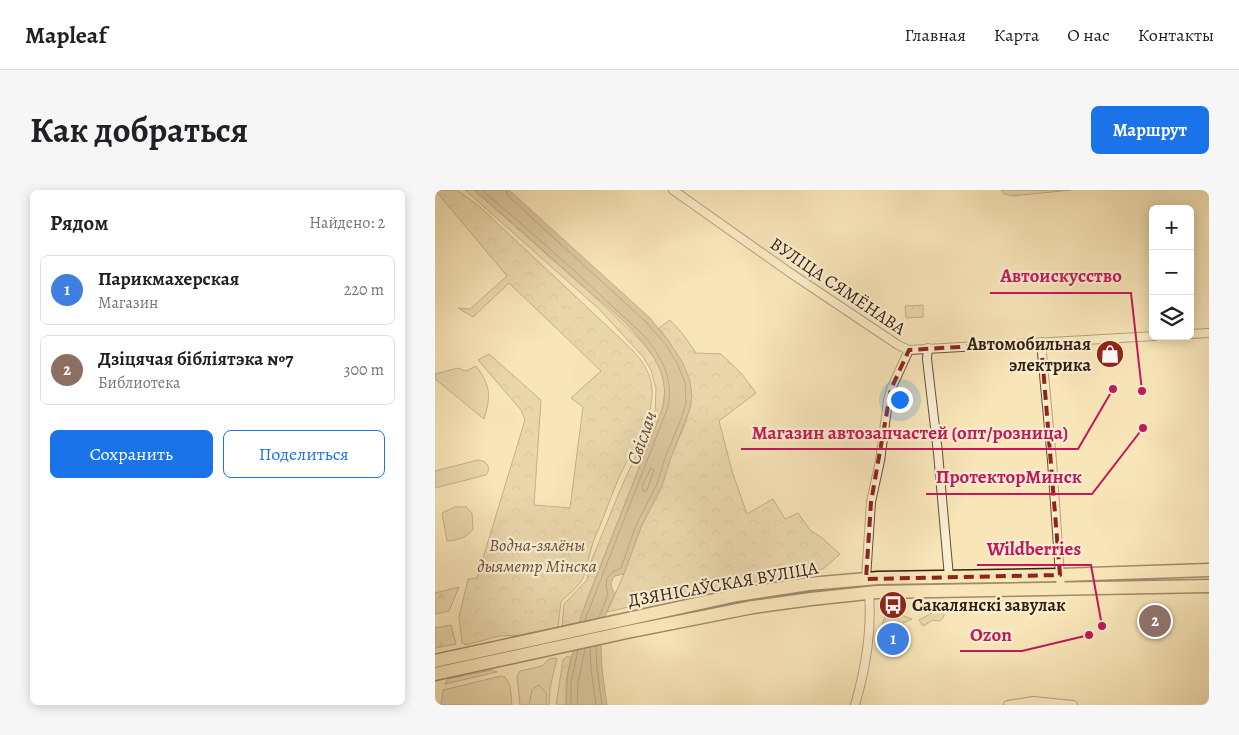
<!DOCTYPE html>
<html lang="ru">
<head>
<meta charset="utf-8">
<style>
  :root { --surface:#fff; --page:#f6f6f6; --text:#202124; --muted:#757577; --line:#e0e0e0; --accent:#1a73e8 }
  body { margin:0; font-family:Alegreya,serif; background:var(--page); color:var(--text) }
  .controls { position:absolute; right:15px; top:15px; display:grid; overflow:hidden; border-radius:8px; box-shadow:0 2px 12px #0003 }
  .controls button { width:45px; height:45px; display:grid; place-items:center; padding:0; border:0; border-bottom:1px solid var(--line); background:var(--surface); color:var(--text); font:25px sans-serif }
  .you { position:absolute; left:464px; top:209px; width:18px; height:18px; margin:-12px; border:4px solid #fff; border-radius:50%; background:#1a73e8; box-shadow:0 0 0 8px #1a73e833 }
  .badge { display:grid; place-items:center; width:32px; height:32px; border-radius:50%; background:var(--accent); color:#fff; font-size:16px; font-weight:700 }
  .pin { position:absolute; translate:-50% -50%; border:2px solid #fff; box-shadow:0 1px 5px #0006 }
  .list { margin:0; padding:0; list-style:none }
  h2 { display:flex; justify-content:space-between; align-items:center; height:65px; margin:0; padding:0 20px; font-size:21px }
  h2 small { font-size:16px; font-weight:400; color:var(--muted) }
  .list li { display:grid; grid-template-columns:32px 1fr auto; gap:15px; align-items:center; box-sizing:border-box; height:70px; margin:0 10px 10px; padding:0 10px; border:1px solid var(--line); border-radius:8px }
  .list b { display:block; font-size:19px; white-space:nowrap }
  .list p { margin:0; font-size:16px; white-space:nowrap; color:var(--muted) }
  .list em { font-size:16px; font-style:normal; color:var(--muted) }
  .actions { display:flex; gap:10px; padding:15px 20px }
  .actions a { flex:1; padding:11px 0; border:1px solid var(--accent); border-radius:8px; text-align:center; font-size:18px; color:var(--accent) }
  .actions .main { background:var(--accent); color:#fff }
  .icon { flex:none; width:28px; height:28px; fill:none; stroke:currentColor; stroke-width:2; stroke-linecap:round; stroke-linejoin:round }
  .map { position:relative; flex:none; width:774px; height:515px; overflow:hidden; border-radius:8px }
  header { display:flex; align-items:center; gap:30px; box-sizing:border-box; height:70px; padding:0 25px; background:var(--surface); border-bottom:1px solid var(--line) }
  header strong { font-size:24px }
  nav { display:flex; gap:28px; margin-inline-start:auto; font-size:18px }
  .intro { display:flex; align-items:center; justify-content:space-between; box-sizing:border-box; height:120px; padding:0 30px }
  h1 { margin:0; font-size:35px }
  .button { padding:12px 22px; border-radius:8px; background:var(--accent); color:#fff; font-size:18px; font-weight:700 }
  main { display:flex; gap:30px; padding:0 30px }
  aside { flex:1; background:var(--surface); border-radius:8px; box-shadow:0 2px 12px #0003 }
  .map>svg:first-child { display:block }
  .green { fill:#d7c39b; stroke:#857056 }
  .forest { fill:url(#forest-firs); stroke:#857056 }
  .park { fill:url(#park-crowns); stroke:#857056 }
  .water { fill:#b5a17f; stroke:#816d53 }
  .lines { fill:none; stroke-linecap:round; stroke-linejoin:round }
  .shore { stroke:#746048; stroke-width:1 }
  .minor-casing { stroke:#64503a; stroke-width:10 }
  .primary-casing { stroke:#331e10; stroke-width:15 }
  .minor { stroke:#faeed1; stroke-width:8 }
  .primary { stroke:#f8e5b8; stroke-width:12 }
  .marked { fill:none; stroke:#8f2418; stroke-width:4; stroke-dasharray:10 6; stroke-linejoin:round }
  .labels { text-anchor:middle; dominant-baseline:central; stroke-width:4.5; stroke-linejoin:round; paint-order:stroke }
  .street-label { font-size:18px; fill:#331e10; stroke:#faeed1 }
  .poi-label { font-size:18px; font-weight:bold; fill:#331e10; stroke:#faeed1; text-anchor:end }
  .park-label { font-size:18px; font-style:italic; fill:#64503a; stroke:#faeed1 }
  .water-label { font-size:19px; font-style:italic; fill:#604c37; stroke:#faeed1 }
  .leader { fill:none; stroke:#c2185b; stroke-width:2 }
  .callout-dot { fill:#c2185b; stroke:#faeed1; stroke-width:2 }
  .callout-label { font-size:19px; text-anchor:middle; font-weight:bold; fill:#c2185b; stroke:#faeed1; stroke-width:4.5; stroke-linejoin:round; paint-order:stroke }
</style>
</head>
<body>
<header>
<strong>Mapleaf</strong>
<nav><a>Главная</a><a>Карта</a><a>О нас</a><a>Контакты</a></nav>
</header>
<div class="intro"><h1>Как добраться</h1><a class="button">Маршрут</a></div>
<main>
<aside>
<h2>Рядом<small>Найдено: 2</small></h2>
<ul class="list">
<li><span class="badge" style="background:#3f7fe0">1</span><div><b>Парикмахерская</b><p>Магазин</p></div><em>220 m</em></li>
<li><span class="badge" style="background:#8d6e63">2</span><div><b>Дзіцячая бібліятэка №7</b><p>Библиотека</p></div><em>300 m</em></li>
</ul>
<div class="actions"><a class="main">Сохранить</a><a>Поделиться</a></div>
</aside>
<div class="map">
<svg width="774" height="515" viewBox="0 0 774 515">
  <defs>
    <pattern id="forest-firs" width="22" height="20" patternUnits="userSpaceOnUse" patternTransform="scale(1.25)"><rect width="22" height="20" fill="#d7c39b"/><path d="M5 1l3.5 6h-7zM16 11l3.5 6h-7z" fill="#b9a784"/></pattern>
    <pattern id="park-crowns" width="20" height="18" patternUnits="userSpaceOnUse" patternTransform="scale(1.25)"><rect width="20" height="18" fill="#d7c39b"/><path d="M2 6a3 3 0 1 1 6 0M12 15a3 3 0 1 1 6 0" fill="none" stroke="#b9a784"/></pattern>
  </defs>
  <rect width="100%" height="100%" fill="#f8e5b8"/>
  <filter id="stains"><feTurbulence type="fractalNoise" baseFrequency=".004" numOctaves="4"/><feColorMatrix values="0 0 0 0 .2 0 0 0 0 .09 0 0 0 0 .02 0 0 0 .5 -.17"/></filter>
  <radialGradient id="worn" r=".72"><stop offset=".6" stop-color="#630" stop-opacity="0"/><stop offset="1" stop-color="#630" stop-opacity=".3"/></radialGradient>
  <path class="green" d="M41 176C56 196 56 206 49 229L0 189V184L23 178 31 181Z
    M43 270C50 271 55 274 53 282L51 285 0 298V281Z
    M20 317H31L37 323 38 339C31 348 24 350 12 351L7 323Z
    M508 417 509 425C508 431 504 432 498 430L488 436 484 430Z
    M452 420 477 429 444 444Z
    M122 468 115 498 114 515H85L82 486 85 481 107 476 114 469Z
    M56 480 62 482 10 494 13 489Z
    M66 486 70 487 75 495 77 515H6L8 500Z"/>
  <path class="forest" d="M24 397 14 421 0 424V403Z
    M16 435 21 454 0 458V438Z
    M104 495 111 503V515H94L97 500Z"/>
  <path class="park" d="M0 0H22L45 17 187 150C201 163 215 177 217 198 219 228 199 256 186 283 176 305 169 328 159 350 154 363 153 378 147 390 142 398 132 405 126 412L123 437 89 445 64 446 31 455 27 453 24 427 33 389 42 388 90 230 86 220 43 170 54 164 106 210 99 315 135 318 148 217 136 208 166 181 74 93 38 127 23 118 35 119 72 86Z
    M30 0H39L162 109 206 151 221 170 228 188 230 201 227 220 151 412 145 432 127 436 129 414 152 390 157 369 186 298 220 223 221 199 216 180 208 167 165 120Z
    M566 0H636L577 6 569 4Z
    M488 115V127L471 128 470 116Z
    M235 130 247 143 261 163 286 164 307 184 321 203 284 231 297 281 312 324 338 309 350 329 363 323 375 340 386 347 405 364 388 379 215 412 172 422 189 384 206 337 227 296 235 270 251 231 256 214V199L252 183 235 153 224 138Z
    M131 467H136L131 492V515H121L128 470Z"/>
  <path class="water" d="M39 0H74L215 128 235 153 248 173 255 191 257 207 254 221 235 270 227 296 206 337 189 384 180 386C175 391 175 398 180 403 160 441 166 474 172 515H131L133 483 146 426 227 220C233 202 228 182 218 166 202 140 171 116 148 96 112 64 76 31 39 0Z"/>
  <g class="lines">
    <path class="shore" d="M47 0C91 38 136 76 178 117 194 132 214 147 224 167 234 184 238 203 231 222L150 430
      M71 0 73 6 211 132 231 155 243 175 250 193 251 213 246 229 230 268 222 294 201 335 186 378 178 382 172 388 171 396 173 405 164 427
      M216 278 219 280 212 300 209 302 207 298Z
      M161 456 162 478 167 515
      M155 458 156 479 161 515
      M136 515V492L143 460
      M142 515 143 493 150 459"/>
    <defs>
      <path id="minor" d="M238 0 354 82 463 155 474 160 720 146
        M755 144 774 143
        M606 152 617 271 626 400
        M493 158 492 169 503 263 514 387
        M431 389 436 312 445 271 453 211 456 199 474 160
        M420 515C431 477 437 442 434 403
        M573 515 598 511 638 515"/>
      <path id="primary" d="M0 471 302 405 374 394 443 388 625 385 774 380
        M0 484 192 442 318 417 376 409 442 402 774 396"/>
    </defs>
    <use href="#minor" class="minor-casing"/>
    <use href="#primary" class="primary-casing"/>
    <use href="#minor" class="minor"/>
    <use href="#primary" class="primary"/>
  </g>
  <path d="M0 0H774V515H0ZM606 152 625 385 431 389 436 312 456 199 474 160Z" fill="#f8e5b8" fill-opacity=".55" fill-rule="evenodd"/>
  <path class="marked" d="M606 152 625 385 431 389 436 312 456 199 474 160Z"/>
  <defs>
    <symbol id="shop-disc" viewBox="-11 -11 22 22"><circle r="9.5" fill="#8f2418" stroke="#faeed1"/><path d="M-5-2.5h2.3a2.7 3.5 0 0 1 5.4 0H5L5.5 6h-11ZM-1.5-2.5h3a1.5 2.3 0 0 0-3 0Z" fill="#fff"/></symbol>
    <symbol id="bus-disc" viewBox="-11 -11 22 22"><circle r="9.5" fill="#8f2418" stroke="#faeed1"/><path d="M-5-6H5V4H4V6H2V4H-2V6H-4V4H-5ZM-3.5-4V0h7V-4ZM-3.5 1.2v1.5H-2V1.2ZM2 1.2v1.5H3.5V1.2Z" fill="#fff"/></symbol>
  </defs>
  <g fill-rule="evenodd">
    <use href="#shop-disc" x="659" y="148" width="32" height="32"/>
    <use href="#bus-disc" x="442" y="399" width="32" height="32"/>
  </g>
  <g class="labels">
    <g class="street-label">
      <text transform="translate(403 96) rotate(34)">ВУЛІЦА СЯМЁНАВА</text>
      <text transform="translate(288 394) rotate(-10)">ДЗЯНІСАЎСКАЯ ВУЛІЦА</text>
    </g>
    <g class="poi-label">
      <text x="656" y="154">Автомобильная<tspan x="656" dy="21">электрика</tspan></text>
      <text x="477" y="415" text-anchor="start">Сакалянскі завулак</text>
    </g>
    <g class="park-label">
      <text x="102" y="355">Водна-зялёны<tspan x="102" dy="21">дыяметр Мінска</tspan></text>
    </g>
    <g class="water-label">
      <text transform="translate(207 248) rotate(-70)">Свіслач</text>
    </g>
  </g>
  <path class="leader" d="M707 201L696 103H555M678 199L643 259H306M708 238L657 304H491M667 436L656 375H542M654 445L587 461H525"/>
  <g class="callout-dot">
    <circle cx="707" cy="201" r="5"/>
    <circle cx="678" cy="199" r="5"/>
    <circle cx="708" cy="238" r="5"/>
    <circle cx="667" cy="436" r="5"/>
    <circle cx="654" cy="445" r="5"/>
  </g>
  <g class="callout-label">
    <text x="626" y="92">Автоискусство</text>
    <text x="475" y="249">Магазин автозапчастей (опт/розница)</text>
    <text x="574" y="293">ПротекторМинск</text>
    <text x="599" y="365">Wildberries</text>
    <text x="556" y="451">Ozon</text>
  </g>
  <rect width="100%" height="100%" filter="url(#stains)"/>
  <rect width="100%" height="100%" fill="url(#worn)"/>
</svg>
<div class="controls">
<button>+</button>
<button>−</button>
<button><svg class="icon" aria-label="layers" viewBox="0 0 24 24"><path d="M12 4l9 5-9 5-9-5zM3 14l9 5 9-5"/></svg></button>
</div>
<div class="you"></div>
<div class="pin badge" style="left:458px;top:449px;background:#3f7fe0">1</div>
<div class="pin badge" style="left:720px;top:431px;background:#8d6e63">2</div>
</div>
</main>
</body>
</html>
